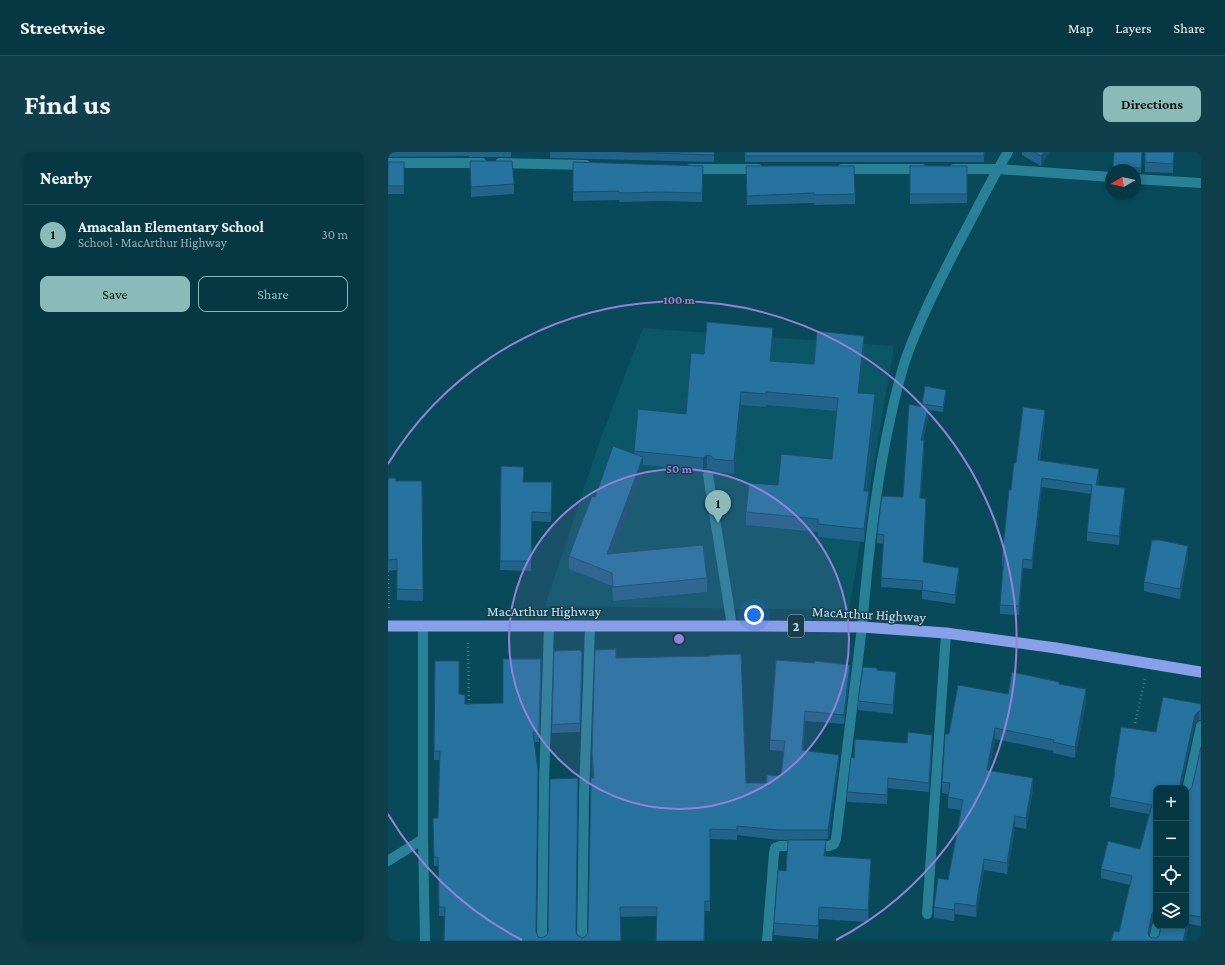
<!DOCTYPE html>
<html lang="en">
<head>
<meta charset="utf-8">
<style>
  :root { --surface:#063844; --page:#0f3f4b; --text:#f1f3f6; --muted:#98acb2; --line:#27525d; --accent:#8bbbb9 }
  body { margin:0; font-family:"Crimson Pro",serif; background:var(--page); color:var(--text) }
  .controls { position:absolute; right:12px; bottom:12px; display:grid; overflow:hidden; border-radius:8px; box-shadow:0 2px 6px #0003 }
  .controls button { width:36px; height:36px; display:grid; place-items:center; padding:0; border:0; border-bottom:1px solid var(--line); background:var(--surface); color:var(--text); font:20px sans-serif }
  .compass { position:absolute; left:717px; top:12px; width:36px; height:36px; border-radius:50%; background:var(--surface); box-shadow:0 2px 6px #0003; rotate:261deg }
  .you { position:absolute; left:366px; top:463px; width:14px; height:14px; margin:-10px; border:3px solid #fff; border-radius:50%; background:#1a73e8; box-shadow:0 0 0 6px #1a73e833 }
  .badge { display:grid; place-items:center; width:26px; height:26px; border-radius:50%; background:var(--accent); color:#111; font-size:13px; font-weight:700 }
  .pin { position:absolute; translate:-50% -33px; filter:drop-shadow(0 1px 2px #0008) }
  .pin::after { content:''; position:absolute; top:21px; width:14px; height:12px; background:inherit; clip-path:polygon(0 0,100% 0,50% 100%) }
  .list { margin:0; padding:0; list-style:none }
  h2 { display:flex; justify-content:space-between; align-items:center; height:52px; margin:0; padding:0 16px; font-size:17px }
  h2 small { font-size:13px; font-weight:400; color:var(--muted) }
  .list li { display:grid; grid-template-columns:26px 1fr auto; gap:12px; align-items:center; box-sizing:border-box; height:60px; padding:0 16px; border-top:1px solid var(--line) }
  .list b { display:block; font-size:15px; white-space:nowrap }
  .list p { margin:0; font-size:13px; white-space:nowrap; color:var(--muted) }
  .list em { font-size:13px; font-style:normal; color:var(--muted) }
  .actions { display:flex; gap:8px; padding:12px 16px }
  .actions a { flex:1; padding:9px 0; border:1px solid var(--accent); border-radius:8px; text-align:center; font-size:14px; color:var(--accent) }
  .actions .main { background:var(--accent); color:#111 }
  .icon { flex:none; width:22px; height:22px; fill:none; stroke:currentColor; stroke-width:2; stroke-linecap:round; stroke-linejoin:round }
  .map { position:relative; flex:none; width:813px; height:789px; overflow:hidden; border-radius:8px }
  header { display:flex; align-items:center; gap:24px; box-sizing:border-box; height:56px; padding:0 20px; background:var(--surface); border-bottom:1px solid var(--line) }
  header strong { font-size:19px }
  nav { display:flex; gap:22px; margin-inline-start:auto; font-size:14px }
  .intro { display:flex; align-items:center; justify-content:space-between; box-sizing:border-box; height:96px; padding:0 24px }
  h1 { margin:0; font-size:28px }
  .button { padding:10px 18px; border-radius:8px; background:var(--accent); color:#111; font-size:14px; font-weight:700 }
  main { display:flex; gap:24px; padding:0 24px }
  aside { flex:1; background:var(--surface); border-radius:8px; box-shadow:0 2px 6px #0003 }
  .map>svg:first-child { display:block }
  .built { fill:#0b5667 }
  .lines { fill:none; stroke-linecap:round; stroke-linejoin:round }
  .path { stroke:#3f7b8b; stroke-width:2.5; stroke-dasharray:1 3; stroke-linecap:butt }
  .service { stroke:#298197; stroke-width:10 }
  .minor { stroke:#298197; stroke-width:10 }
  .tertiary { stroke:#298197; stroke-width:10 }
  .trunk { stroke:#88a0ea; stroke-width:11 }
  .wall { fill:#216389 }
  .shaded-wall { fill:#1b506f }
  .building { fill:#26739f; stroke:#1b506f }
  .ring { fill:none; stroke:#9681d9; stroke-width:2 }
  .labels { text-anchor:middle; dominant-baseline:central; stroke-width:3; stroke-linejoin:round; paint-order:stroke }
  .shield { fill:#1b3d47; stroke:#89b5c3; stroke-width:1 }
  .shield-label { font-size:13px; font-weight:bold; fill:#b8e9f8 }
  .street-label { font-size:14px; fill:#b8e9f8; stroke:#1b3d47 }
  .centre { fill:#9681d9; stroke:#1b3d47; stroke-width:2 }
  .ring-label { font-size:12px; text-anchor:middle; font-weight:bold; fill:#9681d9; stroke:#1b3d47; stroke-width:3; stroke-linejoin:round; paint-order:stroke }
</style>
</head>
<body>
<header>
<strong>Streetwise</strong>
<nav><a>Map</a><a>Layers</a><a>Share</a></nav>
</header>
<div class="intro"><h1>Find us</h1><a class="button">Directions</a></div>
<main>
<aside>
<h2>Nearby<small></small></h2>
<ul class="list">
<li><span class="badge">1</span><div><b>Amacalan Elementary School</b><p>School · MacArthur Highway</p></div><em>30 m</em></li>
</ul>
<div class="actions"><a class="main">Save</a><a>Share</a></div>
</aside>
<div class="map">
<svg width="813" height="789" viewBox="0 0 813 789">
  <rect width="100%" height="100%" fill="#084a5a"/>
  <path class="built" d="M255 176 506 194 461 458 157 454 212 288Z"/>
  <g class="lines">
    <path class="path" d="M0 419 1 457
      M80 491 81 554
      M747 571 757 527"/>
    <path class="service" d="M320 323 344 474
      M0 709 35 687
      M539 762 558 481"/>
    <path class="minor" d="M0 11H94
      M112 11 198 13
      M302 17H370
      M454 17H534
      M566 17H610L723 25
      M747 27 813 31
      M35 474V687L37 789
      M798 643 813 574
      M154 789 156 631 161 474
      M194 789 196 643 202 474
      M379 789 386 701 387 696 392 694H441L446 692 448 687 474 475
      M766 789 769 774"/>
    <path class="tertiary" d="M474 475C480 406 487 336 502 268 506 249 511 228 517 209 532 166 553 126 574 85 589 57 603 28 620 0"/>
    <path class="trunk" d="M0 474H370L474 475 558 481 668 496 813 520"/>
  </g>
  <path class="wall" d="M0 0H123V5H81V4L0 5Z
    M162 0H326V10L162 6Z
    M357 0H596V10H357Z
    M634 0H661L653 14 634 3Z
    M754 0 753 21H747V18H725V14Z
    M757 0H786L785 21 757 20Z
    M82 9 126 32V42L83 45Z
    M0 10H16V42H0Z
    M185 10 315 14 314 50 273 49 231 50V48L185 49Z
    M358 14 467 42V52L426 53V51L359 53Z
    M522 14H579V51L522 52Z
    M385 190 383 209 426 212 476 197 471 241 487 256 478 339 481 352 476 390 430 385V380L358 373V360L390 333 444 307 449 259 378 253V255L353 253 346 322 326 320 323 317H319L315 319 255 313V318L224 401 319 426V440L225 449 224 434 181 417V404L207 345 246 301V299L298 262 316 202Z
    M558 242 555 260 540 258V265L535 288 536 297 533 346 538 356 535 410 571 424 567 452 534 447V438L493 435 495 392 489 391V382L515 345 534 255V252Z
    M657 267 652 308 711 326 710 333 737 345 731 393 699 389V380L703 342 654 335 644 417 635 416 631 463 612 462V453L615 414H614V405L623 338 628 311Z
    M113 314 135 330 164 340 163 370 144 369 143 419 112 418Z
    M0 326 8 329H34L35 449 9 448V418L0 419Z
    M800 404 792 447 756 439V430Z
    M193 498 192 580 164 581V573Z
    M228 506 358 631H378L393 624 396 599 382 598V588L462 522 456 572 417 569 415 598 451 613 440 687 391 688 349 683V688L322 687V759H317L269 764 232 765 233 789H56L57 764H51L50 714H46L45 666H50L51 608H46L47 509 77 552 115 551 153 516 151 590H146L148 780 150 785 154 786 188 780 189 783 194 786 197 785 200 780 205 626 204 608V599Z
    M508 529 505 562 470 558V549Z
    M671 532 698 549 687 606 665 601V599L607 587 601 618 645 637 638 677 627 675 619 722 596 718 588 765 567 762 566 769 546 766V755L560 728 573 658 560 656V642L554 641V630L561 582 620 542Z
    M813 552V568H811L807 573 768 636V768L764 770 761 784 764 786H768L798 774 800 640 804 635 813 595V774L801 772 797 789H723L731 780 742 733 713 726V717L752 697 761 662 722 655V645L726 625V620L768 580Z
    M519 591 544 592 541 640 500 636 499 652 459 650V640L466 606Z
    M438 700V704L483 719 480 770 431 767 430 787 386 783V771L398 719Z"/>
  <path class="shaded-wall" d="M656 0H661L653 14V4Z
    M385 176V190L382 222V209Z
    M476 184V197L470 254V241Z
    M558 238V242L555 260V255Z
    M353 240V253L346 322V309Z
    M487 242V256L476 352V339Z
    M540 256V265L533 297V288Z
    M657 258V267L650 317V308Z
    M536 288V297L532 355V346Z
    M319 303V317L315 319V306Z
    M255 305V318L219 415V402Z
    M711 317V326L708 342V333Z
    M654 326V335L644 417V408Z
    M737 336V345L731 393V384Z
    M481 339V352L476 390V377Z
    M538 347V356L535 419V410Z
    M800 394V404L792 447V437Z
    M635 407V416L631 463V454Z
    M571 416V424L567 452V443Z
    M462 513V522L456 572V563Z
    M508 520V529L505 562V553Z
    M698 537V549L687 606V595Z
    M417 559V569L414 607V598Z
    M811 559V568L807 573 793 636H792V632L807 563Z
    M607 576V587L599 629V618Z
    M544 583V592L541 640V631Z
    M451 603V613L440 687V678Z
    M500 626V636L499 652V643Z
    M645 626V637L638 677V666Z
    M627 664V675L619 722V711Z
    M438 688V700L436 716V704Z
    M483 707V719L480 770V758Z
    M596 707V718L588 765V754Z
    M567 751V762L566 769V758Z
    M431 755V767L430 787V774Z
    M767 758V768L764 770 760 789V781L764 761Z
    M801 763V772L797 789H795Z"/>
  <path class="building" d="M236 0H326V3Z
    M357 0H596V4H357Z
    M646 0H656L653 4Z
    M726 0H754L753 16H728L725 14Z
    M757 0H786L785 12 757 10Z
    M82 9H124L126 32 83 35Z
    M0 10H16V34H0Z
    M185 10 315 14 314 41 273 40 231 41V39L185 40Z
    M358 14H466L467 42 426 43V41L359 44Z
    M522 14H579V42H522Z
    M319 170 385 176 382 209 426 212 429 179 476 184 470 241 487 242 476 339H481L476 377 430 372V367L358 360 361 331 390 333 393 302 444 307 450 246 378 240V242L353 240 346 309 326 307 323 304 319 303 315 306 246 299 250 257 298 262 303 201 316 202Z
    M537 234 558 238 555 255 534 252Z
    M521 252 540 256 533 288H536L532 346 538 347 535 410 571 416 567 443 534 438 535 429 493 426 496 383 489 382 494 344 515 345Z
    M635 255 657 258 650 308 711 317 708 333 737 336 731 384 699 380 704 333 654 326 644 408 635 407 631 454 612 453 616 405H614L621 338H623L626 311H628Z
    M225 294 255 305 219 402 315 393 319 426 225 435 224 421 181 404 204 344 207 345Z
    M113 314 136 315 135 330H164L163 361 144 360 143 409H112Z
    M0 326H8V329H34L35 438 9 437V407L0 408Z
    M764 388H772L800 394 792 437 756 430Z
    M228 497V506L323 504V503L353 502 358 631H378L379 623 393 624 397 589 382 588 388 508 426 511 427 509 462 513 456 563 417 559 414 598 451 603 440 678H391L349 674V678L322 677V749H317L316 789H268L269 755H232L233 789H56L57 755H51L50 705H46L45 666H50L52 599H46L47 509H71V542L77 543V552L115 551V507H153L151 580H145L150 619 148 779 150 785 154 786 159 783 160 780 162 627 190 626 188 779 189 783 194 786 197 785 200 780 203 626H206L204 599 207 498Z
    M193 498V500H194L192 571 164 573 166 499Z
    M475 515 489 516V518L508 520 505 553 470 549Z
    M624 520 671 530V532L698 537 687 595 665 590 666 588 607 576 599 618 645 626 638 666 627 664 619 711 596 707 588 754 567 751 566 758 546 755 550 726 560 728 575 648 560 645 562 631 554 630 557 582H561L570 533 620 542Z
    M775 545 813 552V558L811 559 807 563 792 632V636H768V759L764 761 760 781 761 784 764 786H768L771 784 773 774H798V640H800L804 635 813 595V765L801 763 795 789H723L726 779 731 780 744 724 713 717 720 689 752 697 764 653 722 645 727 620H726L733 575 768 580Z
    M520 580 544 583 541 631 500 626 499 643 459 640 463 605 466 606 467 587 519 591Z
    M400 688H438L436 704 483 707 480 758 431 755 430 774 386 771 390 718 398 719Z"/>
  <circle cx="291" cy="487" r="170" fill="#9681d9" fill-opacity=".12"/>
  <g class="ring">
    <circle cx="291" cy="487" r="170"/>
    <path d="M134 788A339 339 0 0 1 0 662M0 312A339 339 0 1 1 448 788"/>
  </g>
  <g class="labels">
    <rect class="shield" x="400" y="463" width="16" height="22" rx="3"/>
    <g class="shield-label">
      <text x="408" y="474">2</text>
    </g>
    <g class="street-label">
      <text x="156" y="459">MacArthur Highway</text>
      <text transform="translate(481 462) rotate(3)">MacArthur Highway</text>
    </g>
  </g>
  <circle cx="291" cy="487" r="6" class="centre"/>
  <g class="ring-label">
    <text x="291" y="152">100 m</text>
    <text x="291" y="321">50 m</text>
  </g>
</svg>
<div class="controls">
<button>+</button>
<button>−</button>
<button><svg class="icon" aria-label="locate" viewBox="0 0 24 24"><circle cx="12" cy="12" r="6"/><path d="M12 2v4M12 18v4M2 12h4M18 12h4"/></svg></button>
<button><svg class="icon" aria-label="layers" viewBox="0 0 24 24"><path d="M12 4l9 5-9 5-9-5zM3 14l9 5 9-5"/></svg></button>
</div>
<svg class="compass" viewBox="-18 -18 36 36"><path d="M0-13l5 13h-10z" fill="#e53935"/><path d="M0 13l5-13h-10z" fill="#98acb2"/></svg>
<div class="you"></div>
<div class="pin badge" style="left:330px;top:371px">1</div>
</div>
</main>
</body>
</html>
